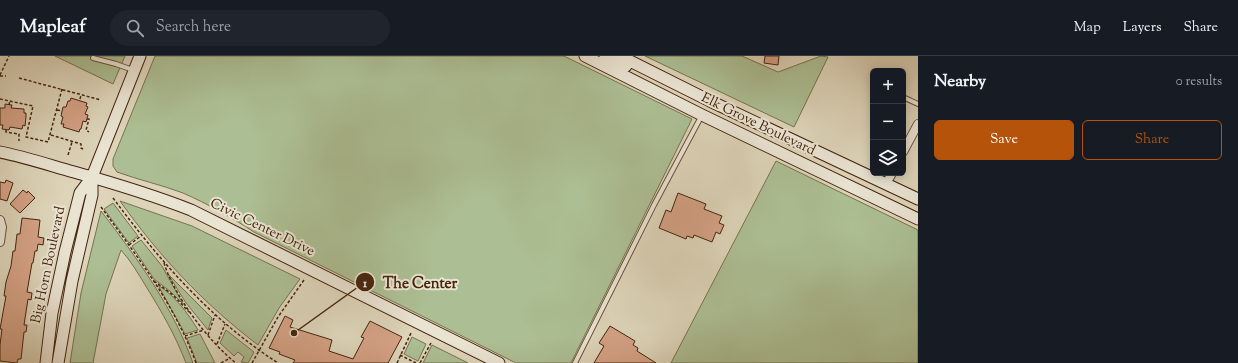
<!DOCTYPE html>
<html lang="en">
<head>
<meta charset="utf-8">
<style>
  :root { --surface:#171b24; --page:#20242c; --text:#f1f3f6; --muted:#9ea1a6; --line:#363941; --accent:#b45309 }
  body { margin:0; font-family:"Sorts Mill Goudy",serif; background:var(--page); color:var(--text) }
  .controls { position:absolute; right:12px; top:12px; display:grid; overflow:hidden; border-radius:6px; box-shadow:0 2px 10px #0003 }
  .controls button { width:36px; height:36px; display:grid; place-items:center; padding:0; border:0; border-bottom:1px solid var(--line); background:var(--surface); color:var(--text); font:20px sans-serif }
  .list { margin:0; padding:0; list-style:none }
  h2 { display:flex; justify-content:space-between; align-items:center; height:52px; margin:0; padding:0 16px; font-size:17px }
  h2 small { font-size:13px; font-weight:400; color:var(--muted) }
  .actions { display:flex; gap:8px; padding:12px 16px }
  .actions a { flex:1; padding:9px 0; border:1px solid var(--accent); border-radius:6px; text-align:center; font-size:14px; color:var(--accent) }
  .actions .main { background:var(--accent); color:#fff }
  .icon { flex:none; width:22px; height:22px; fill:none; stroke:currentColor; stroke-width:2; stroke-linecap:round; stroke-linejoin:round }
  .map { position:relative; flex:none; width:918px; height:307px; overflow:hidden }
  header { display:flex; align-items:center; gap:24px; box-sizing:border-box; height:56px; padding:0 20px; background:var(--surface); border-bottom:1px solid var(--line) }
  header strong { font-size:19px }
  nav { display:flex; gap:22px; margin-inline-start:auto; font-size:14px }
  .search { width:280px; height:36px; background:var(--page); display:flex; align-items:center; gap:10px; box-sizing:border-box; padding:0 14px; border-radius:22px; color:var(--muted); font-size:15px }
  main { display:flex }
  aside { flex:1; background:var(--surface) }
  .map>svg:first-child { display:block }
  .green { fill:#acbe93; stroke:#787150 }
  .building { fill:#d4a185; stroke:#45240e }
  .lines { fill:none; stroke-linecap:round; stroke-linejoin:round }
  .lane-casing { stroke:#6b5039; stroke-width:6 }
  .street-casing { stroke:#6b5039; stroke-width:10 }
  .secondary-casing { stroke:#45240e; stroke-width:13 }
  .path { stroke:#45240e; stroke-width:1.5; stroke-dasharray:3 2; stroke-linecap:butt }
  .lane { stroke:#e9e3d2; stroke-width:4 }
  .street { stroke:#e9e3d2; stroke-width:8 }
  .secondary { stroke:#e9e3d2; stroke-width:11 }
  .labels { text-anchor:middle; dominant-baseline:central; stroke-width:4; stroke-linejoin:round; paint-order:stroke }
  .street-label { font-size:14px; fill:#45240e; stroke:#e9e3d2 }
  .leader { fill:none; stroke:#45240e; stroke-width:1.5 }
  .callout-dot { fill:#45240e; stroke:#e9e3d2; stroke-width:1.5 }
  .mark-label { font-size:12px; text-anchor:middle; font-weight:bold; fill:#fff }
  .callout-label { font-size:15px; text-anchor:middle; font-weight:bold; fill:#45240e; stroke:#e9e3d2; stroke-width:4; stroke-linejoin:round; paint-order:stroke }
</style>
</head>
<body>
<header>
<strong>Mapleaf</strong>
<div class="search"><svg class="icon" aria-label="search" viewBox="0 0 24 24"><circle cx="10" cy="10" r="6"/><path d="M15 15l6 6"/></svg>Search here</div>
<nav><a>Map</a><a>Layers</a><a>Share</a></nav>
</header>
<main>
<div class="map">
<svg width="918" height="307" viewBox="0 0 918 307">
  <rect width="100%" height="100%" fill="#ddd4b9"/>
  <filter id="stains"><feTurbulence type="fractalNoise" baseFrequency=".005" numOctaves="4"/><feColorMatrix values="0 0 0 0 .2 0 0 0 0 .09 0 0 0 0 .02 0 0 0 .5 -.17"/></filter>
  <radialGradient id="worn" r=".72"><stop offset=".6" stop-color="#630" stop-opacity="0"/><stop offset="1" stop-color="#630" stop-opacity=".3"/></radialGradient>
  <path class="green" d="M55 0H125L113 28Z
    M155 0H564L692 63 571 307H516L254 176C231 161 208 148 183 137 162 129 139 124 117 116L113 110V103Z
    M645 0H742L778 16 821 0 828 1 794 71Z
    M776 105 918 174V307H671Z
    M120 145 192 170 300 223 279 252 258 289C204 248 159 200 120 145Z
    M113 147 138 180 129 187 104 153Z
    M101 155C137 202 173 251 193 307H186C176 281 162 256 147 232 139 219 131 205 121 194L106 238 93 307H70L81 237Z
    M141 184 162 210 183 248 171 236 154 223 132 190Z
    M168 218 212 262 208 274 186 247Z
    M158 229C174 239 188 257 198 274L185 278Z
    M226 274 254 296 248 307 241 306 244 301 238 296 234 300 220 287Z
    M200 278 215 307H197L187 282Z
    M412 281 426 288 418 305 404 298Z
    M432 289 468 307H423Z"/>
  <path class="building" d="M765 0H779L778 9 764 7Z
    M71 42 87 47 86 50 88 51 85 58 88 59 86 66 83 65 81 73H80L79 76 63 71 64 68H61L63 61 61 60 63 51H66L68 45H70Z
    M5 48 12 49 11 52 24 53V57H26V61L25 70 23 69 22 73 10 71 9 74 2 73 3 69H0V52H5Z
    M6 124 13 127 7 145 0 143V126L5 127Z
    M23 134 27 137 28 135 35 142 20 157 10 148Z
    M678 137 706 148 704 153 722 160 719 167 724 169 720 178 716 176 712 186 694 179 693 182 687 180 686 183 659 172 666 154 671 156Z
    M22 162 40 164 38 181 44 182 43 189 38 188 37 195H35L33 207H32L27 236 32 237 31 244 28 243 24 269H27L26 276H24L21 303H18L17 307 0 305V289L2 273H0L6 240H4L6 226 11 210 13 195H15L17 178H20Z
    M285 260 293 264 290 271 332 284 329 295 353 303 364 282 361 281 370 265 402 281 388 307H293L295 304 279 298 280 296 269 292Z
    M610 270 635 285 633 289 638 292 637 295 656 307H594L604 290 599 287Z"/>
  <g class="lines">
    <defs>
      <path id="lane" d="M93 2 116 8 133 14
        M905 42 918 48
        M575 307 654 149 702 59"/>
      <path id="street" d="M903 96 918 68
        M886 128 892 117
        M0 164 2 171 0 186"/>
      <path id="secondary" d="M585 0 702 59 918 163
        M605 0 626 10
        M620 0 710 45 918 143
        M0 96C25 101 49 109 74 116 113 127 153 139 191 154L499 307
        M46 307 52 257 65 196 80 137 92 121 140 0
        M58 307 72 225 92 139V121"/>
    </defs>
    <use href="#lane" class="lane-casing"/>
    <use href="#street" class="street-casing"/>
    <use href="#secondary" class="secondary-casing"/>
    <path class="path" d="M0 19 9 0
      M0 20H6
      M19 22 101 44
      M0 43 33 50 26 81 48 86 62 33
      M80 43 81 39
      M9 49 10 44
      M57 54 62 55
      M87 63H89L86 74 89 76
      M6 74V76L19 78V85
      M51 79 81 88V92L83 93
      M68 99 72 86
      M113 142C160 205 211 264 278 307
      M101 151C137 200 175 249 196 307
      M129 189 141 180
      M164 207C174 240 209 286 236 307
      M154 225 173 239 189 256
      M208 279 215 259
      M185 280 204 274
      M217 288 225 268
      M400 299 416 307
      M221 307 230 302
      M252 307 278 261 304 224
      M397 307 411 277
      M420 307 431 287"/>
    <use href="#lane" class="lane"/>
    <use href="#street" class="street"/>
    <use href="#secondary" class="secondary"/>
  </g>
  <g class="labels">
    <g class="street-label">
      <text transform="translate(758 69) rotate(26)">Elk Grove Boulevard</text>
      <text transform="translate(262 172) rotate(26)">Civic Center Drive</text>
      <text transform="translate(49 209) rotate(-78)">Big Horn Boulevard</text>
    </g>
  </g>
  <path class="leader" d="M294 277L365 226"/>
  <g class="callout-dot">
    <circle cx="294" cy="277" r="4"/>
    <circle cx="365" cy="226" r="10"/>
  </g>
  <g class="mark-label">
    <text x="365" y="231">1</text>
  </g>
  <g class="callout-label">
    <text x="420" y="232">The Center</text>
  </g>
  <rect width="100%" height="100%" filter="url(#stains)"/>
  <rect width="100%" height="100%" fill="url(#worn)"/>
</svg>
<div class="controls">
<button>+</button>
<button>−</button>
<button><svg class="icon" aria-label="layers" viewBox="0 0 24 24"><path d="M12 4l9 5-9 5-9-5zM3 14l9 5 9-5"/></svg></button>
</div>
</div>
<aside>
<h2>Nearby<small>0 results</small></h2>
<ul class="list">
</ul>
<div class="actions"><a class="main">Save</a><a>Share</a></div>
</aside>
</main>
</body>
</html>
